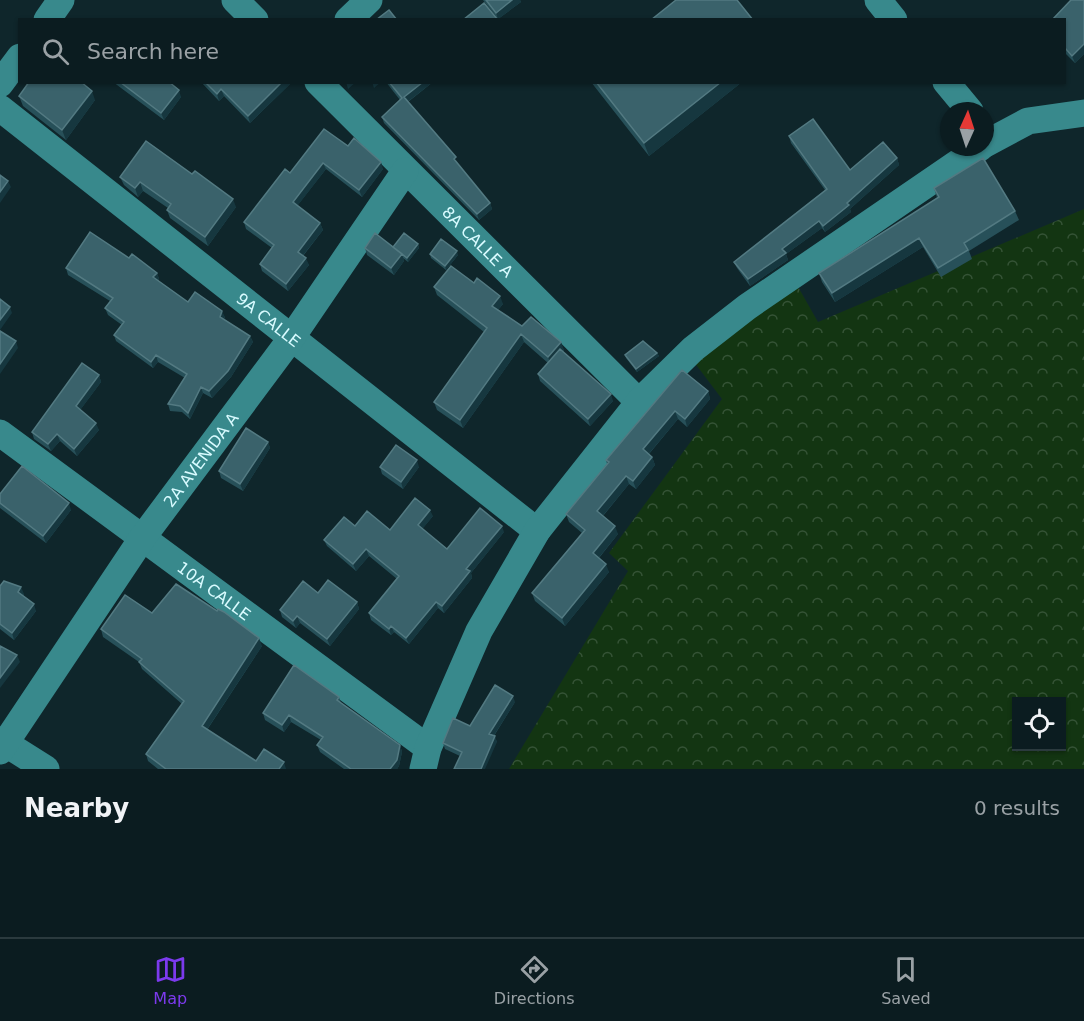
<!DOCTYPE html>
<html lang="en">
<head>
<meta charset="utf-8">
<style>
  :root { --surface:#0b1c20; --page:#19292d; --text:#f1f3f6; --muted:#9aa1a5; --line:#2b3a3e; --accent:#7c3aed }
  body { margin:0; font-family:"DejaVu Sans",sans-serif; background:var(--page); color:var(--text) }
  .controls { position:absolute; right:18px; bottom:18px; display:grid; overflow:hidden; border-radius:0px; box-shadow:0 2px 4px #0004 }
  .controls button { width:54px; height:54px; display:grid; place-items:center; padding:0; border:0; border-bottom:2px solid var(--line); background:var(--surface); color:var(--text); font:30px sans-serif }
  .compass { position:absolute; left:940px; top:102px; width:54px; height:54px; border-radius:50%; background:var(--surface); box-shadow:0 2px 4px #0004; rotate:3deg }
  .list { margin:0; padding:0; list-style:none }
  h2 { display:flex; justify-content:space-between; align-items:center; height:78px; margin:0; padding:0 24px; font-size:26px }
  h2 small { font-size:20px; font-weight:400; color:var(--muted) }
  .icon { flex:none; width:33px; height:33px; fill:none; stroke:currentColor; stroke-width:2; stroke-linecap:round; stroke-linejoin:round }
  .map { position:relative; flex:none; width:1084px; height:769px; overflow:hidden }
  .search { position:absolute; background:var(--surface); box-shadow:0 2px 4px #0004; left:18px; right:18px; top:18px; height:66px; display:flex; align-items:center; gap:15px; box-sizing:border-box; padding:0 21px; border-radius:0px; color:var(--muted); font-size:22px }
  .sheet { height:168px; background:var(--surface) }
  nav { display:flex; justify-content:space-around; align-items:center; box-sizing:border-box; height:84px; border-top:2px solid var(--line); background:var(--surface); font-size:16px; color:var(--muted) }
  nav a { display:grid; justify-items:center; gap:3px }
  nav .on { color:var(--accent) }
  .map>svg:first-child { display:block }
  .forest { fill:url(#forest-crowns); fill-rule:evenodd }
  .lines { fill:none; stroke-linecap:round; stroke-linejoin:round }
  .minor { stroke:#38898c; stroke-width:27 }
  .wall { fill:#275059 }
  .shaded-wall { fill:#16373f }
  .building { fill:#3a626b; stroke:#537a82; stroke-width:1.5 }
  .labels { text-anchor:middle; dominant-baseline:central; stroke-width:6; stroke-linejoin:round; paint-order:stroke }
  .street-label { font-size:16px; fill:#d9fbff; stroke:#0f262b }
</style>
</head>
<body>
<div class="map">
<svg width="1084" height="769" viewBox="0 0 1084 769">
  <defs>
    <pattern id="forest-crowns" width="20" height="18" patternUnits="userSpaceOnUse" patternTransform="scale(1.5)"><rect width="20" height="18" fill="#133512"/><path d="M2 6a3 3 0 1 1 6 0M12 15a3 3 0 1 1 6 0" fill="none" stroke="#355336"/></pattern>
  </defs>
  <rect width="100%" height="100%" fill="#0f262b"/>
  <path class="forest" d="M1084 209V769H509L628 571 609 553 722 399 694 362 797 285 818 322ZM1016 702H1062V746H1016Z"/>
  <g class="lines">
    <g class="minor">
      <path d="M235 0 255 20"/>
      <path d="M878 0 894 20"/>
      <path d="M47 20 61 0"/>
      <path d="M348 20 369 0"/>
      <path id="s1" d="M318 82 639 402"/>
      <path d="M946 82 970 111"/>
      <path d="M0 84 20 57"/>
      <path id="s2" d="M0 108 537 531"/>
      <path d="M985 144 1028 121 1084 113"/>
      <path id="s3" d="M0 433 428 748"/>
      <path d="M0 740 46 769"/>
      <path id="s4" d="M0 751 143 537 290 340 405 171"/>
      <path d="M423 769 428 748 479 631 537 531 639 402 693 349 747 307 981 147"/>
    </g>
  </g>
  <path class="wall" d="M483 0H520L521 2 498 19Z
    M1084 0V54L1075 63 1065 53V20Z
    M113 82H169L181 97 164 120Z
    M201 82H292L250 123 224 96 219 101Z
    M386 82H433L408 102 490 203 492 209 479 220 384 123 382 117 400 100Z
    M591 82H742L649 156Z
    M19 96 95 100 66 140 23 106Z
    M789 136 850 170 897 158 899 165 850 209 851 212 825 232 822 228 786 254 788 260 750 286 737 268 734 262 825 190 791 143Z
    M348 146 383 169 362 197 326 169 297 206 320 223 323 230 303 256 309 265 288 291 262 271 260 264 272 248 246 229 244 222 290 173Z
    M120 177 236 207 208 246 170 218 167 210 168 208 143 191 138 197 124 185Z
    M934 188 1015 211 1019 220 969 251 972 259 941 277 923 247 835 302 822 282 819 273 937 198Z
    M418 244 419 248 408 262 403 258 404 261 394 275 367 255 365 248 393 247Z
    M430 254 458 255 446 270 431 258Z
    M129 258 157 273 159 279 158 281 188 302 225 317 224 319 250 336 253 342 231 377 212 398 203 393 190 419 182 412 170 411 168 404 185 378 158 362 153 368 116 341 114 335 122 325 108 315 105 308 110 301 68 275 66 268Z
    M474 283 503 304 498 310 522 326 564 350 563 352 613 401 590 426 540 381 538 374 548 363 524 342 463 428 437 410 434 402 484 332 437 295 434 287Z
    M657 353 659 356 637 372 626 358 625 355Z
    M682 370 708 391 710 399 687 427 678 419 649 454 652 457 655 465 636 489 629 484 603 516 618 534 599 558 609 572 565 626 535 601 532 593 582 533 569 522 566 514 607 464 606 460Z
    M99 375 101 382 80 410 99 430 77 456 60 441 51 451 34 439 32 432Z
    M268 442 270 448 243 491 221 478 219 471Z
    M380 467H419L403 489 382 474Z
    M0 494 71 510 46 543 0 508Z
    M433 516 422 529 447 549 504 532 471 573 472 578 444 613 438 608 409 644 394 632 391 635 371 620 369 613 397 579 369 556 356 571 327 546 324 540 390 530Z
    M0 586 24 594 23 596 36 611 14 640 0 629Z
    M318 593 357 602 359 609 330 646 300 623 296 628 282 617 280 610Z
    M152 613 262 646 207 730 256 761 286 769H158L148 761 146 754 182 704 142 669 139 662 103 637 101 629Z
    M339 697 341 703 400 745 402 752 399 766 397 769H344L320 752 317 745 321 740 291 722 284 732 265 720 263 713Z
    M515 702 494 736 497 742 460 756 445 749 443 743 470 726Z"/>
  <path class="shaded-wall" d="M512 0H520L521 2 498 19 496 13Z
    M1084 44V54L1075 63 1072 56Z
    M282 82H292L250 123 248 116Z
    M346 82H356L348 89Z
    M372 82H381L374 88Z
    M423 82H433L406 103 404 97Z
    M721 82H742L649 156 644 143Z
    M221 89 224 96 219 101 217 94Z
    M179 90 181 97 164 120 161 113Z
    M92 91 95 100 66 140 62 130Z
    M897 158 899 165 850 209 851 212 825 232 823 226Z
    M381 162 383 169 362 197 359 190Z
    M323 163 326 169 295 209 293 202Z
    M8 181 11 187 0 203V192Z
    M140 182 143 191 138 197 135 188Z
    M233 199 236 207 208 246 205 237Z
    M490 203 492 209 479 220 477 214Z
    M819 221 822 228 786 254 788 260 750 286 748 279 782 249Z
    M320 223 323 230 300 259 298 252Z
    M919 238 923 247 835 302 832 293Z
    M418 244 419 248 408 262 407 258Z
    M457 251 458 255 446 270 445 266Z
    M402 254 404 261 394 275 391 268Z
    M306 258 309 265 288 291 286 284Z
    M157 273 159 279 156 284 153 277Z
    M500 296 503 304 495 314 492 306Z
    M10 307 12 313 0 330V320Z
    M222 311 225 317 222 323 220 317Z
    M521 334 524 342 463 428 460 420Z
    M250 336 253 342 231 377 212 398 209 391Z
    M16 341 18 348 0 374V364Z
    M561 342 564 350 551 365 548 357Z
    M657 353 659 356 637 372 636 369Z
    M156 355 158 362 153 368 151 362Z
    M99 375 101 382 78 413 76 406Z
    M201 387 203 393 190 419 188 413Z
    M708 391 710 399 687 427 685 419Z
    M611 394 613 401 590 426 588 419Z
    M675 411 678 419 646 457 643 449Z
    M96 423 99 430 77 456 74 449Z
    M57 434 60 441 51 451 48 444Z
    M268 442 270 448 243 491 240 484Z
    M652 457 655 465 636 489 633 481Z
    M417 460 419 467 403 489 401 482Z
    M626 476 629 484 600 519 597 511Z
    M69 503 71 510 46 543 43 536Z
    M430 510 433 516 420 532 418 525Z
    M502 526 504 532 471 573 472 578 444 613 442 606 466 569Z
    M615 526 618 534 596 561 593 553Z
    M366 549 369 556 356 571 353 564Z
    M606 564 609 572 565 626 562 618Z
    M21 587 24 594 20 599 18 592Z
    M357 602 359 609 330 646 327 639Z
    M436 602 438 608 409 644 406 638Z
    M34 604 36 611 14 640 12 633Z
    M297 616 300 623 296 628 293 621Z
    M391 626 394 632 391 635 389 629Z
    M259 638 262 646 204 734 202 726Z
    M17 655 20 662 0 688V678Z
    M513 696 515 702 491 740 489 734Z
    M289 715 291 722 284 732 282 725Z
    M495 736 497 742 485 769H481Z
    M400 745 402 752 399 766 397 769H390Z
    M284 762 286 769H279Z"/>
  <path class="building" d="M486 0H512L496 13Z
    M676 0H737L753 20H651Z
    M1071 0H1084V44L1072 56 1065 48V20H1052Z
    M484 3 498 20H463Z
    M389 10 397 20H376Z
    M29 82H81L92 91 62 130 19 96Z
    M120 82H169L179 90 161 113Z
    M205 82H282L248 116 221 89 217 94Z
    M389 82H423L404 97 456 157 454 159 490 203 477 214 382 117 402 98Z
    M596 82H721L644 143Z
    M813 119 850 170 883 142 897 158 847 203 849 205 823 226 819 221 782 249 786 253 748 279 734 262 827 189 789 136Z
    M324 129 348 146 354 138 381 162 359 190 323 163 293 202 320 223 298 252 306 258 286 284 260 264 274 245 244 222 285 169 290 173Z
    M146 141 192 174 195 171 233 199 205 237 167 210 171 204 140 182 135 188 120 177Z
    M983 158 1015 211 964 243 968 250 938 268 919 238 832 293 819 273 939 197 934 188Z
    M0 175 8 181 0 192Z
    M90 232 129 258 132 254 157 273 153 277 188 302 195 292 222 311 220 317 250 336 228 371 209 391 201 387 188 413 180 406 168 404 187 374 156 355 151 362 114 335 124 322 105 308 113 298 66 268Z
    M375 233 402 254 391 268 365 248Z
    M404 233 418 244 407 258 393 247Z
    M441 239 457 251 445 266 430 254Z
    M451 266 474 283 477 278 500 296 492 306 522 326 531 317 561 342 548 357 521 334 460 420 434 402 487 328 434 287Z
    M0 299 10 307 0 320Z
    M0 331 16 341 0 364Z
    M643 341 657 353 636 369 625 355Z
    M560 349 611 394 588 419 538 374Z
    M82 363 99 375 76 406 96 423 74 449 57 434 48 444 32 432Z
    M682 370 708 391 685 419 675 411 643 449 652 457 633 481 626 476 597 511 615 526 593 553 606 564 562 618 532 593 585 530 566 514 609 462 606 460Z
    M246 428 268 442 240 484 219 471Z
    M396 445 417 460 401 482 380 467Z
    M22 466 69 503 43 536 0 503V494Z
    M415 498 430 510 418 525 447 549 480 508 502 526 466 569 470 571 442 606 436 602 406 638 391 626 389 629 369 613 399 576 366 549 353 564 324 540 344 517 355 526 367 511 390 530Z
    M328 580 357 602 327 639 297 616 293 621 280 610 303 581 318 593Z
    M4 581 21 587 18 592 34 604 12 633 0 624V586Z
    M176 584 217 611 218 609 224 612 259 638 202 726 256 761 264 749 284 762 279 769H166L146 754 184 701 139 662 142 659 101 629 125 595 152 613Z
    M0 646 17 655 0 678Z
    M294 665 339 697 337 700 400 745 397 760 390 769H351L317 745 323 737 289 715 282 725 263 713Z
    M495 685 513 696 489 734 495 736 481 769H454L462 752 443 743 453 718 470 726Z"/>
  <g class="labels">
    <g class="street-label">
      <text stroke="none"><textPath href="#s1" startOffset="226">8A CALLE A</textPath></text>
      <text stroke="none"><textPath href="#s2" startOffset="342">9A CALLE</textPath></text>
      <text stroke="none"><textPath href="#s4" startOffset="354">2A AVENIDA A</textPath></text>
      <text stroke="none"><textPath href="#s3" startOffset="266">10A CALLE</textPath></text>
    </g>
  </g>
</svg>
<div class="controls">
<button><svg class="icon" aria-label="locate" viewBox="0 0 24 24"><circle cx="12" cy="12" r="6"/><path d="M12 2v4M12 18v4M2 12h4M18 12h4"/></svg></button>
</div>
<svg class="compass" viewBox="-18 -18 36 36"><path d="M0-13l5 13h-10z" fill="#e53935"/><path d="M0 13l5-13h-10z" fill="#9aa1a5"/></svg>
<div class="search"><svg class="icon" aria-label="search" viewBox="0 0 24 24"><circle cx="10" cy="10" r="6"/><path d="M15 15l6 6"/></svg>Search here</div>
</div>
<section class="sheet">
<h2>Nearby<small>0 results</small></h2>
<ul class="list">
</ul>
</section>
<nav>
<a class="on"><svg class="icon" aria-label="map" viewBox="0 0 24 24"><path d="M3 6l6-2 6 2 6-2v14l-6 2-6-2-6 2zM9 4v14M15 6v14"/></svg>Map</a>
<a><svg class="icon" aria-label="directions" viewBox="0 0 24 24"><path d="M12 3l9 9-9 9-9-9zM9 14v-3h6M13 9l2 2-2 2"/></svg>Directions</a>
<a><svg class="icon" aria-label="saved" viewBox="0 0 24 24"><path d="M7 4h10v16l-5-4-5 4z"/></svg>Saved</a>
</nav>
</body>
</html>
